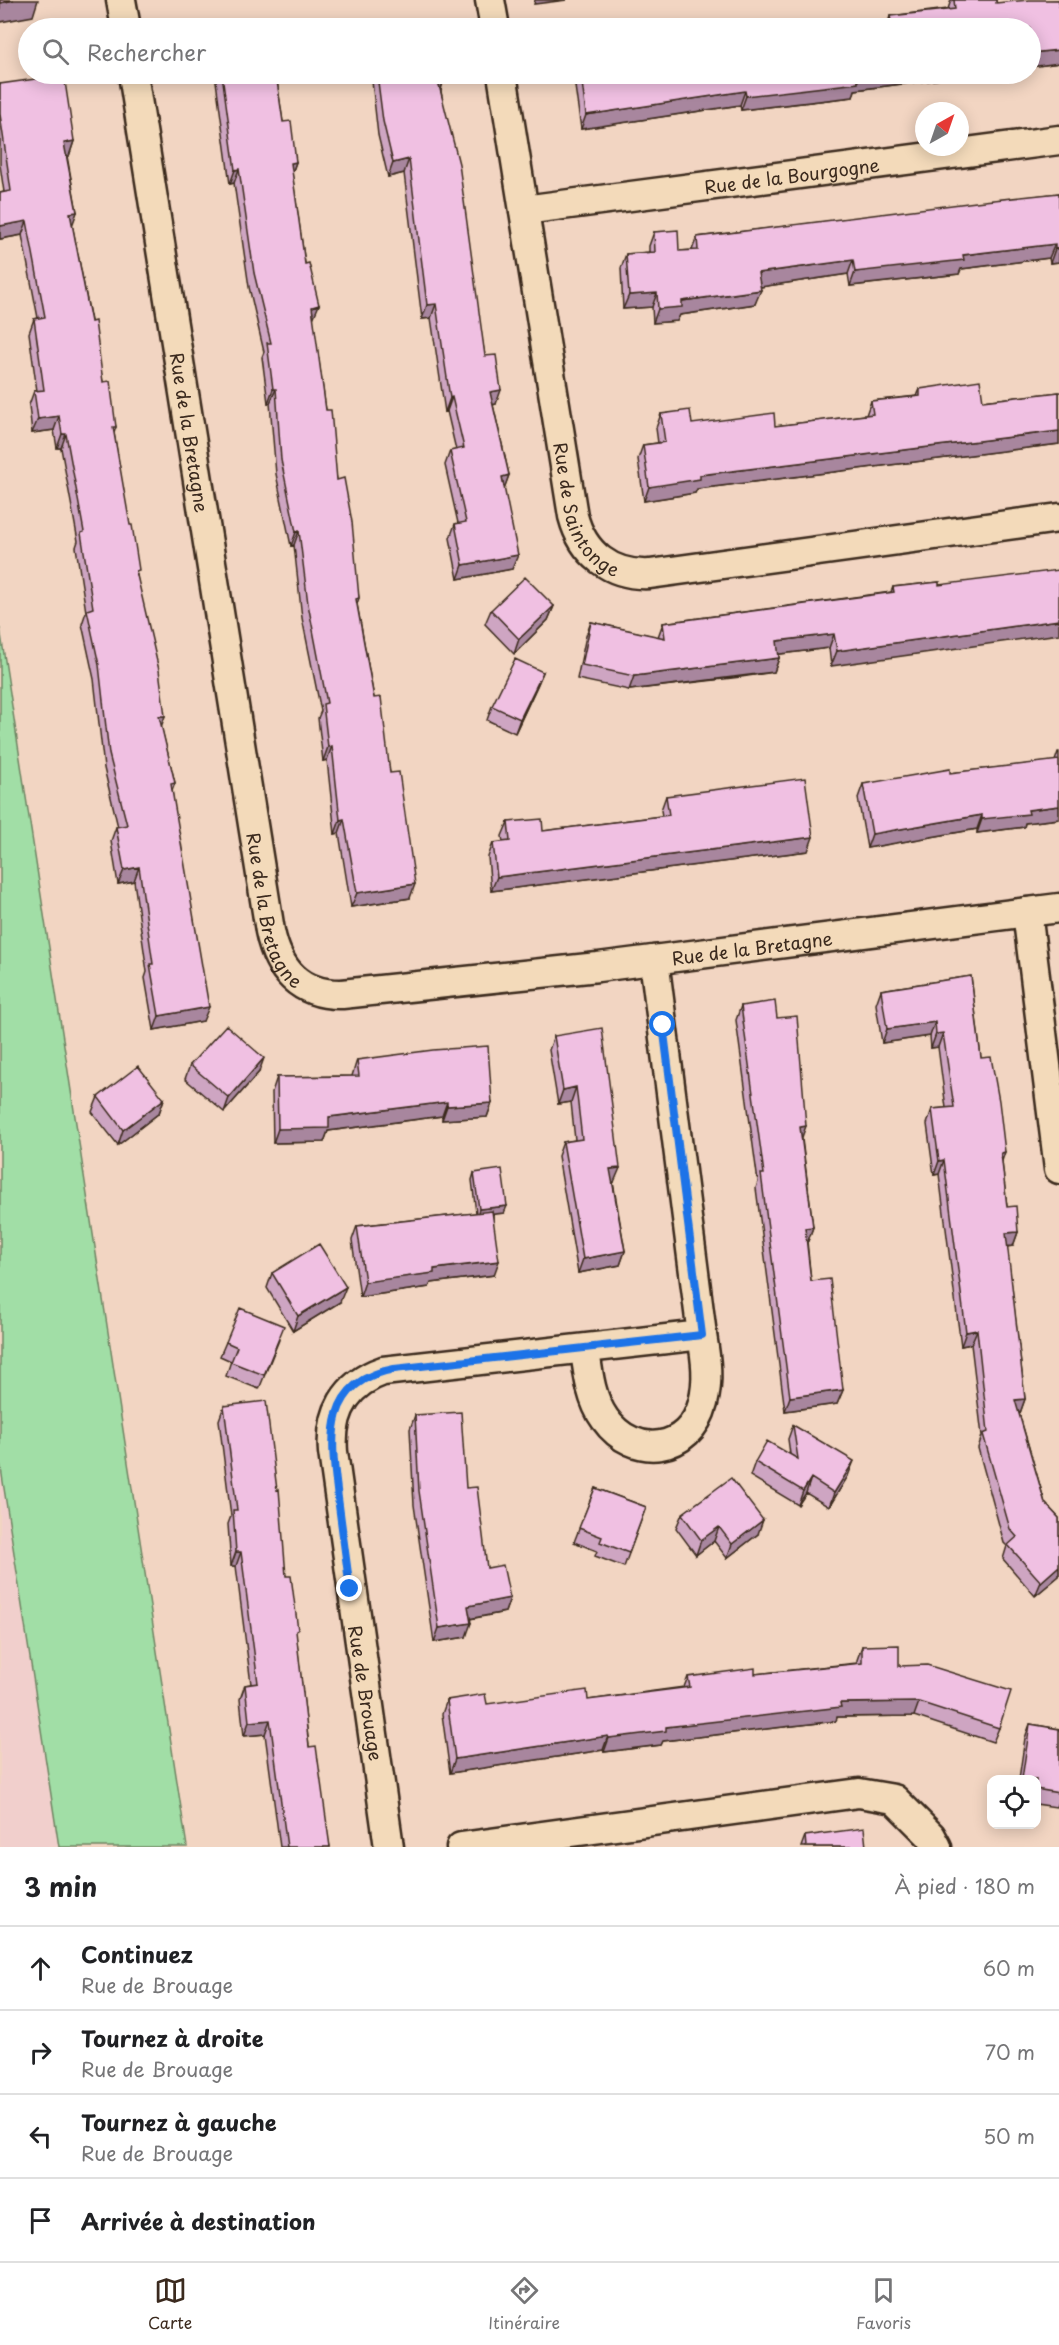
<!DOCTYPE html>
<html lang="fr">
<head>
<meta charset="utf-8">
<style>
  :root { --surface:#fff; --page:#f6f6f6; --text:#202124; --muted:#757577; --line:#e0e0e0; --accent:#3b2a1e }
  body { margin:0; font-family:"Playpen Sans",sans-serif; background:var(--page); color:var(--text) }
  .controls { position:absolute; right:18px; bottom:18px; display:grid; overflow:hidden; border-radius:12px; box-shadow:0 3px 15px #0003 }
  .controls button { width:54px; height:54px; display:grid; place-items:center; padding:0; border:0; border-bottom:2px solid var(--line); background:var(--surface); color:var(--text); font:30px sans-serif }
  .compass { position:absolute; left:915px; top:102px; width:54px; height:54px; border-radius:50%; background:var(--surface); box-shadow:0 3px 15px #0003; rotate:40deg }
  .stop { position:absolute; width:18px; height:18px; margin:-14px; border:4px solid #1a73e8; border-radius:50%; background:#fff }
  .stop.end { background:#1a73e8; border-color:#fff; box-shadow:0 2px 6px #0008 }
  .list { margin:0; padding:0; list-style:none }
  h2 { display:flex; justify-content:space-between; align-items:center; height:78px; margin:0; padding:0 24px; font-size:26px }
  h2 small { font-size:20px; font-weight:400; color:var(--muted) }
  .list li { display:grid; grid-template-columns:39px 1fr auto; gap:18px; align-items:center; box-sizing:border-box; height:84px; padding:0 24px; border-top:2px solid var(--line) }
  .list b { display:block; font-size:22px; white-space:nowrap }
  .list p { margin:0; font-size:20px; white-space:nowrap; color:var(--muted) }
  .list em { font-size:20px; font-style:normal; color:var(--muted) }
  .icon { flex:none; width:33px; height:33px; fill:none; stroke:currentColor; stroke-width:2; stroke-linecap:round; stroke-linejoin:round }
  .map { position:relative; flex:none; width:1059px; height:1847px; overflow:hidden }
  .search { position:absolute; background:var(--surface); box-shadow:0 3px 15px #0003; left:18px; right:18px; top:18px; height:66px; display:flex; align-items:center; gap:15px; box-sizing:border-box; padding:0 21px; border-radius:33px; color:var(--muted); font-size:22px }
  .sheet { height:414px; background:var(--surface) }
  nav { display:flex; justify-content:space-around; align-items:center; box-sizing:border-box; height:84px; border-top:2px solid var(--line); background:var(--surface); font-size:16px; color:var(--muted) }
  nav a { display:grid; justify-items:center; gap:3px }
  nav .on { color:var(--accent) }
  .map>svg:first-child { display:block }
  .built { fill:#f1cfcc }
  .green { fill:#a1dea6; stroke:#6e8462; stroke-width:1.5 }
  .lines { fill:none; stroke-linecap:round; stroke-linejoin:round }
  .minor-casing { stroke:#3b2a1e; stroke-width:33 }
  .minor { stroke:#f3daba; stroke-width:28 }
  .wall { fill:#cea5c2; stroke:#3b2a1e; stroke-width:1.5 }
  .shaded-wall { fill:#a8869e; stroke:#3b2a1e; stroke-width:1.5 }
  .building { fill:#f0c0e2; stroke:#3b2a1e; stroke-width:1.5 }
  .route { stroke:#1a73e8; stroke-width:8 }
  .labels { text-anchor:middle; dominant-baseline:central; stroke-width:6; stroke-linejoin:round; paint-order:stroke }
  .street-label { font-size:18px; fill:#3b2a1e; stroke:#f3daba }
</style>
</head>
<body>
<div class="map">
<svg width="1059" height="1847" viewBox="0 0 1059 1847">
  <rect width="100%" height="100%" fill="#f2d5c2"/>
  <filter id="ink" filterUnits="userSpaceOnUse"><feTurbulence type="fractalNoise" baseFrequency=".0167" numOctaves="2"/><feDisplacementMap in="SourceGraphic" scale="12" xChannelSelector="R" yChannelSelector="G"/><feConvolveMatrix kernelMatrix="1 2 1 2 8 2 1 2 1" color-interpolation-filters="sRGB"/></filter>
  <g filter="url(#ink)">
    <path class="built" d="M0 1462 59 1847H0Z"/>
    <path class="green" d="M0 628 187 1847H59L0 1462Z"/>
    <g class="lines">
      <defs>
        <g id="minor">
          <path d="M121 0 126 28"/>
          <path d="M490 0 495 28"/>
          <path id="s1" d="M133 74 270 931C278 970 300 995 342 994L598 967 1059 908"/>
          <path id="s2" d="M502 74 573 516C583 554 611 576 650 574L1059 518"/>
          <path id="s3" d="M524 210 1059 140"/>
          <path d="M1027 912 1059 1169"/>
          <path d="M585 1350C588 1373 591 1400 605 1419 634 1460 690 1453 703 1403 709 1380 706 1359 702 1335"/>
          <path d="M389 1847 333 1452C330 1414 345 1384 383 1371L702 1335 654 960"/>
          <path d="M461 1847 859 1793 894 1799 931 1836 937 1847"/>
        </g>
      </defs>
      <use href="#minor" class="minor-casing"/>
      <use href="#minor" class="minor"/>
    </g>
    <path class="wall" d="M951 0H996V3L1059 0V63L1030 67 887 27 890 16 948 9Z
      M215 74H276L283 122 296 162 292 173 326 410 337 480 359 598 357 604 374 698 390 773 410 898 351 907 339 833 335 834 327 760 323 761 318 718 321 711 302 618 294 545 291 546 276 474 270 403H268L262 357 264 352 249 287 234 183 230 184Z
      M374 74H444L441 91 485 356 496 404 493 405 509 475 504 488 512 569 458 579 450 538 455 524 458 523 445 465 450 451 456 450 447 411 445 412 431 318 422 319 404 173 388 177 378 135 372 81Z
      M576 74H980L855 90 853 97 741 110 740 105 581 129 574 79Z
      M0 84 74 141 69 156H67L77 212 72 224 103 382 116 427 114 433 161 726 175 783 172 791 203 1021 154 1030 145 978 147 972 134 881 118 884 111 841 116 827H118L104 768 94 679 82 624 86 612 76 547 78 541 61 448H57L54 430 32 433 29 405 34 391H37L29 333 34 319 38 318 22 235 0 239V193L4 192 0 165Z
      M1059 193V262L1050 263 1049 258 961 269 959 274 850 286 848 274 760 287 755 304 680 315 677 321 653 323 652 307 623 309 621 268 626 254 649 252V246L654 232 679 251 692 250 697 237Z
      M920 389 983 401 1059 392V444L697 489 695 493 644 501 638 459 643 445 658 443 656 428 661 414 692 424 775 426 866 415 871 401 917 396Z
      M939 582 831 666 829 648 779 654V658L774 672 741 677 629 690 577 679 586 636 591 622 658 637 663 623 891 592 893 587Z
      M554 606 548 620 514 654 485 624 491 610Z
      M543 672 537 686 515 733 487 720 492 706Z
      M1058 752H1059V819L1025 823 1024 827 977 833V829L867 848 858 798 863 784 950 773 1055 761Z
      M666 796 808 851 491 891 488 857 493 843 503 842 502 836 508 822 543 831 662 816 661 810Z
      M971 976 981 1058 1002 1162 1007 1207 1018 1232 1013 1246 1007 1247 1025 1399 1020 1413H1019L1045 1503 1059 1518V1576L1035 1596 1003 1559 1007 1546 1004 1543 978 1448 982 1436 971 1344 961 1346 939 1174 934 1175 927 1124 932 1109 946 1108 938 1047 931 1048 930 1036 882 1043 876 1004 881 990Z
      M741 1006 777 1018 802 1139 813 1227 808 1241H807L811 1281 843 1390 837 1404 785 1411 756 1188 758 1182 736 1020Z
      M554 1036 614 1182H613L625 1251 620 1265 578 1273 558 1156 563 1142 575 1140 571 1102 558 1104 549 1050Z
      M357 1060 492 1103 487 1117 442 1120V1116L328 1131 324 1142 273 1143 272 1092 277 1077 352 1076Z
      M190 1065 259 1072 224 1112 185 1079Z
      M98 1097 164 1099 159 1113 118 1145 92 1112Z
      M474 1173 504 1213 493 1214 494 1275 431 1283 429 1287 360 1297 352 1240 357 1226 476 1213 472 1180Z
      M272 1273 340 1302 293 1331 267 1288Z
      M279 1340 259 1389 226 1376 231 1361 220 1356 226 1342Z
      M224 1406 286 1576 296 1635 309 1747 330 1847H280L265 1734 244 1736 240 1699 245 1685 251 1684 236 1566H231L228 1524 231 1516 219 1420Z
      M415 1415 466 1488 487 1568 510 1598 505 1612 470 1619 466 1637 434 1642 414 1505 410 1429Z
      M793 1425 848 1476 829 1507 806 1493 798 1505 750 1476 755 1462 790 1454 788 1439Z
      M595 1488 646 1507 624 1567 595 1556 597 1551 574 1542Z
      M682 1514 758 1534 727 1558 714 1541 696 1555 676 1528Z
      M862 1646 899 1666 999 1728 993 1742 914 1716 837 1717 836 1721 663 1741 661 1745 604 1752 603 1750 450 1773 442 1714 447 1700 487 1704 588 1700 684 1687 688 1677 755 1674 857 1663V1660Z
      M1030 1724 1059 1729V1799L1056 1807 1036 1804V1779H1019L1025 1738Z
      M805 1836 866 1847H801Z"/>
    <path class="shaded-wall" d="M14 0H38L33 16 0 22V3Z
      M535 0H567L534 4Z
      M1059 50V63L1030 67V53Z
      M877 74H980L855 90 853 97 741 110 746 96 857 76Z
      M444 80 439 94 438 81Z
      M745 91 740 105 581 129 586 115Z
      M74 141 69 156 59 157 64 143Z
      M409 159 404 173 388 177 393 163Z
      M296 162 291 176V163Z
      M239 169 234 183 230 184 235 170Z
      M77 212 72 226 70 213Z
      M27 221 22 235 0 239V226Z
      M1055 244 1049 258 961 269 959 274 850 286 855 272 963 255Z
      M1059 248V262L1050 263 1055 249Z
      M853 260 848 274 753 288 758 273Z
      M761 290 755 304 680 315 677 321 653 323 658 309 682 301Z
      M657 293 652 307 623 309 629 295Z
      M436 304 431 318 422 319 427 305Z
      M319 305 313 319 312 307Z
      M273 389H276L270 403H268Z
      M501 390 496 404 485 406 490 392Z
      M452 397 447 411 445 412 450 398Z
      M59 416 54 430 32 433 38 419Z
      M1059 431V444L697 489 695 493 644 501 649 487 700 475Z
      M62 434H66L61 448H57Z
      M509 475 504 489 502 477Z
      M299 531 294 545 291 546 296 532Z
      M518 555 512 569 458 579 463 565Z
      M554 606 548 620 514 654 519 639Z
      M1059 620V634L831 666 837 651Z
      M834 634 829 648 772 655 777 641Z
      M779 658 774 672 629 690 634 676Z
      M543 672 537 686 515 733 520 719Z
      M159 716H165L160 730Z
      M332 746 327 760 323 761 328 747Z
      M1059 806V819L1025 823 1024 827 977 833 982 819 1028 810Z
      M982 815 977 829 867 848 872 834Z
      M344 819 339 833 335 834 340 820Z
      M813 837 808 851 491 891 497 877Z
      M139 867 134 881 118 884 124 870Z
      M415 884 410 898 351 907 357 893Z
      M209 1007 203 1021 154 1030 159 1016Z
      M935 1022 930 1036 882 1043 887 1029Z
      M943 1033 938 1047 931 1048 936 1034Z
      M264 1058 259 1072 224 1112 229 1098Z
      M576 1087 571 1102 558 1104 563 1090Z
      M164 1099 159 1113 118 1145 123 1130Z
      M447 1102 442 1116 328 1131 324 1142 273 1143 278 1129 329 1117Z
      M492 1103 487 1117 442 1120 447 1106Z
      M806 1126 801 1140 800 1127Z
      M1005 1152 1000 1167 1001 1153Z
      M944 1160 939 1174 934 1175 939 1161Z
      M620 1168 614 1182 605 1183 610 1169Z
      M507 1206 504 1213 477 1216 479 1209Z
      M813 1227 808 1241 800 1242 805 1228Z
      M1018 1232 1013 1246 1000 1247 1006 1233Z
      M625 1251 620 1265 578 1273 583 1259Z
      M499 1261 494 1275 431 1283 429 1287 360 1297 365 1282 434 1269Z
      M346 1287 340 1302 293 1331 298 1316Z
      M977 1330 971 1344 961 1346 966 1332Z
      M843 1390 837 1404 785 1411 790 1397Z
      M1025 1399 1020 1413 1010 1414 1015 1400Z
      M854 1461 848 1476 829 1507 834 1493Z
      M811 1478 806 1493 798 1505 803 1491Z
      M763 1520 758 1534 727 1558 732 1544Z
      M719 1527 714 1541 696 1555 701 1540Z
      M236 1552H241L236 1566H231Z
      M1059 1566V1576L1035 1596 1041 1582Z
      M510 1598 505 1612 463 1620 468 1606Z
      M471 1623 466 1637 434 1642 439 1628Z
      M919 1702 914 1716 837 1717 836 1721 663 1741 661 1745 604 1752 609 1738 666 1727 840 1703Z
      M270 1720 265 1734 244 1736 249 1722Z
      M608 1736 603 1750 450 1773 455 1759Z"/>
    <path class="building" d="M0 0H14L0 3Z
      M954 0H996V3L1029 0H1059V50L1030 53V28H873L892 26 890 16 955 9Z
      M436 23 437 28H399Z
      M222 74H276L283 122 291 121 296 162 291 163 305 264 309 263 319 305 312 307 326 410H331L337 480 344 478 352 522 359 598 356 599 374 698 381 697 390 773 399 772 415 884 357 893 344 819 340 820 332 746 328 747 323 704 327 703 308 604 299 531 296 532 281 460 276 389H273L267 343H271L254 273 239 169 235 170Z
      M377 74H444V80L438 81 459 164 485 356 496 355 501 390 490 392 509 475 502 477 518 555 463 565 455 524 466 522 450 451 464 448 452 397 450 398 436 304 427 305 409 159 393 163 383 121Z
      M581 74H877L857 76 858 83 746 96 745 91 586 115Z
      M64 75 74 141 64 143 77 212 70 213 91 322 95 321 103 382 110 381 116 427H113L130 525H132L139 570 136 571 159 670 165 716H159L175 783 171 784 209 1007 159 1016 150 964H153L139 867 124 870 116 827 127 825 109 754 99 665 87 610 93 608 81 533 84 532 66 434H62L59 416 38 419 34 391 44 390 34 319 45 317 27 221 0 226V193L11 191 0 114V84Z
      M1059 193V248L1055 249V244L963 255 964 260 855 272 853 260 758 273 761 290 682 301V307L658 309 657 293 629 295 626 254 655 252 654 232 678 230 679 251 698 250 697 237 984 201Z
      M980 380 983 401 1059 392V431L700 475V479L649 487 643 445 665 442 661 414 690 410 692 424 774 413 775 426 873 414 871 401 920 396V389Z
      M1059 570V620L837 651 834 634 777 641 779 658 634 676 582 665 591 622 665 638 663 623 894 592 893 587 939 582V585Z
      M525 577 554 606 519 639 491 610Z
      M515 659 543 672 520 719 492 706Z
      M1059 760V806L1028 810 1029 814 982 819V815L872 834 863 784 950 769V773Z
      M805 778 813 837 497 877 493 843 510 841 508 822 542 819 543 831 669 815 666 796Z
      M971 976 981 1058 991 1057 999 1101 1005 1152 1001 1153 1007 1207 1016 1206 1018 1232 1006 1233 1025 1399 1015 1400 1045 1503 1059 1518V1566L1041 1582 1008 1545 1017 1537 1010 1529 983 1434 988 1432 977 1330 966 1332 944 1160 939 1161 932 1109 954 1107 943 1033 936 1034 935 1022 887 1029 881 990Z
      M775 1001 777 1018 797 1016 806 1126 800 1127 813 1227 805 1228 811 1281 830 1279 843 1390 790 1397 761 1174H764L741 1006Z
      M226 1025 264 1058 229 1098 190 1065Z
      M602 1028 620 1168 610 1169 625 1251 583 1259 563 1142 582 1139 576 1087 563 1090 554 1036Z
      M488 1046 492 1103 447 1106V1102L329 1117V1128L278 1129 277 1077 359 1076 357 1060 433 1050Z
      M138 1066 164 1099 123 1130 98 1097Z
      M502 1169 507 1206 479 1209 474 1173Z
      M492 1211 499 1261 434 1269V1273L365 1282 357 1226Z
      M319 1244 346 1287 298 1316 272 1273Z
      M240 1308 284 1326 264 1375 231 1362 237 1347 226 1342Z
      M266 1401 277 1490 279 1489 286 1576H291L298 1630 296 1631 309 1747 316 1746 330 1847H287L270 1720 249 1722 245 1685 258 1683 241 1552H236L233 1510H237L224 1406Z
      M461 1412 466 1488 477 1487 487 1568 503 1565 510 1598 468 1606 471 1623 439 1628 419 1491 415 1415Z
      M793 1425 854 1461 834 1493 811 1478 803 1491 755 1462 767 1441 798 1459Z
      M731 1478 763 1520 732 1544 719 1527 701 1540 682 1514Z
      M595 1488 646 1507 629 1553 600 1542 602 1537 579 1528Z
      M899 1645V1666L927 1665 1011 1691 999 1728 919 1702 840 1703 841 1707 666 1727V1731L609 1738 608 1736 455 1759 447 1700 485 1694 487 1704 587 1690 588 1700 690 1687 688 1677 755 1668V1674L862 1663V1646Z
      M1030 1724 1059 1729V1793L1036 1789V1779H1022Z
      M864 1828 866 1847H806L805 1836Z"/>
  </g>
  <g class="lines" filter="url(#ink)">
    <path class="route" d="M350 1589C346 1559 342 1528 338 1498 331 1442 321 1382 394 1369L702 1335 663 1025"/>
  </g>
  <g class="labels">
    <g class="street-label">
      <text stroke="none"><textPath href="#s3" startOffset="270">Rue de la Bourgogne</textPath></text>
      <text stroke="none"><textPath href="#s1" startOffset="363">Rue de la Bretagne</textPath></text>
      <text stroke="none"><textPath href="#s2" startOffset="447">Rue de Saintonge</textPath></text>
      <text stroke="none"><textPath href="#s1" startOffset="849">Rue de la Bretagne</textPath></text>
      <text stroke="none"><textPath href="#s1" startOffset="1386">Rue de la Bretagne</textPath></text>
      <text transform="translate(366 1693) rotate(81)">Rue de Brouage</text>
    </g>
  </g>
</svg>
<div class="controls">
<button><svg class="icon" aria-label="locate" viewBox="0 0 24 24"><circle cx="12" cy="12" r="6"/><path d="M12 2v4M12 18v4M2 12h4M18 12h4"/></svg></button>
</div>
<svg class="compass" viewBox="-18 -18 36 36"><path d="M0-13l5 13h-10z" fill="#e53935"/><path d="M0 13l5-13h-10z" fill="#757577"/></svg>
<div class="stop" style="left:663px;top:1025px"></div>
<div class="stop end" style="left:350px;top:1589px"></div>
<div class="search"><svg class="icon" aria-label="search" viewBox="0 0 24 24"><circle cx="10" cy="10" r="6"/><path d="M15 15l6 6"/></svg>Rechercher</div>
</div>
<section class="sheet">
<h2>3 min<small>À pied · 180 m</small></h2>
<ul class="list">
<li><svg class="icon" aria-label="ahead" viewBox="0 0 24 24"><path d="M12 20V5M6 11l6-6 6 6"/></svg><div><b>Continuez</b><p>Rue de Brouage</p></div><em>60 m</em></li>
<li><svg class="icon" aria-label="right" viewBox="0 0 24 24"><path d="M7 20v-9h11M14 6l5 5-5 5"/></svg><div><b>Tournez à droite</b><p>Rue de Brouage</p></div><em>70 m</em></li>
<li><svg class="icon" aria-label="left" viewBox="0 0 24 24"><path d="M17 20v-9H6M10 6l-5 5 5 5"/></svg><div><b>Tournez à gauche</b><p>Rue de Brouage</p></div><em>50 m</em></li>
<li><svg class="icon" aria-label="arrive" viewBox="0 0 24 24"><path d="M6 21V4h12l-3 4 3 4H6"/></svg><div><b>Arrivée à destination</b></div></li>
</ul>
</section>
<nav>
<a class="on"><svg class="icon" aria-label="map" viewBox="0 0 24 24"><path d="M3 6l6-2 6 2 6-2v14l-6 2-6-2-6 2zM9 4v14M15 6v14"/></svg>Carte</a>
<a><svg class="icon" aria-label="directions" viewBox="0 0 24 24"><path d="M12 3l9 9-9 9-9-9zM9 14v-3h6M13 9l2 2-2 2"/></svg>Itinéraire</a>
<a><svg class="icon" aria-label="saved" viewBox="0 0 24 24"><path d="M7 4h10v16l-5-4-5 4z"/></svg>Favoris</a>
</nav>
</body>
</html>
